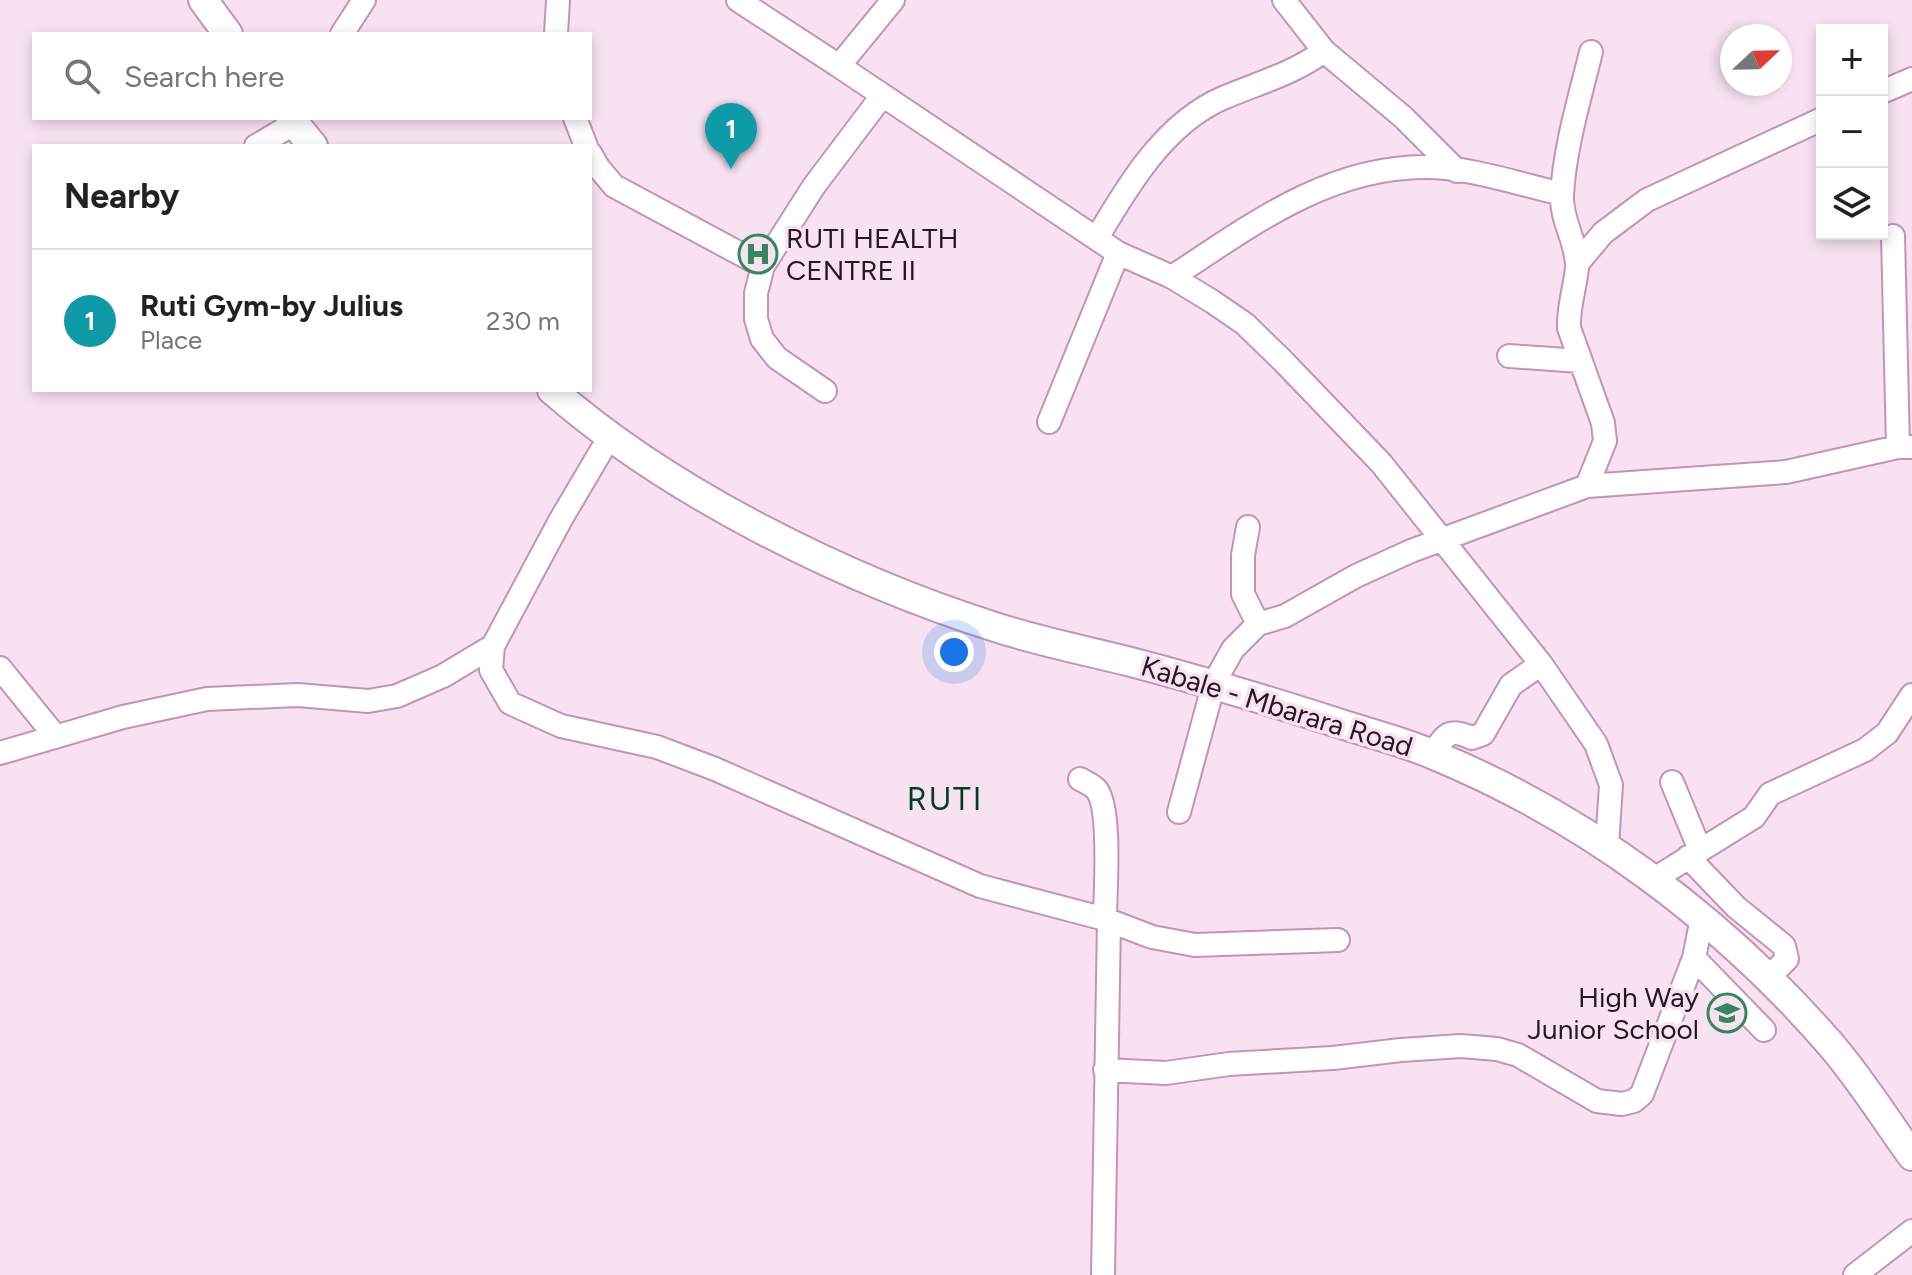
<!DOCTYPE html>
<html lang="en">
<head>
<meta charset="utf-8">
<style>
  :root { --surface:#fff; --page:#f2f2f2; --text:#222; --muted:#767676; --line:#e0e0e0; --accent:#0f766e }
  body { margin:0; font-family:Figtree,sans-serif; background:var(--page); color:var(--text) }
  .controls { position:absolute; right:24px; top:24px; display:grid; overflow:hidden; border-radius:0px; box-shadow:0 4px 12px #0003 }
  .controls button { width:72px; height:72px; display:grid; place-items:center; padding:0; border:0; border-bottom:2px solid var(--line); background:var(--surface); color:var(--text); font:40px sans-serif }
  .compass { position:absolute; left:1720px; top:24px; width:72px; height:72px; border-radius:50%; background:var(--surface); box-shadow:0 4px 12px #0003; rotate:68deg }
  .you { position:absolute; left:954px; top:652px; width:28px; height:28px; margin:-20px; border:6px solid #fff; border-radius:50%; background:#1a73e8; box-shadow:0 0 0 12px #1a73e833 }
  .badge { display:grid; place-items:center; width:52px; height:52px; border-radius:50%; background:var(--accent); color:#fff; font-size:26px; font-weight:700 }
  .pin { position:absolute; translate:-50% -66px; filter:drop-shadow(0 2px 4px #0008) }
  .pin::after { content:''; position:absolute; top:42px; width:28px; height:24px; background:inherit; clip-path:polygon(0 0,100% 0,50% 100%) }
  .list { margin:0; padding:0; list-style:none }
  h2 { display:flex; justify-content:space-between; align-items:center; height:104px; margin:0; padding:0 32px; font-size:34px }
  h2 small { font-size:26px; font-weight:400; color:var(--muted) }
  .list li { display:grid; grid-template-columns:52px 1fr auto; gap:24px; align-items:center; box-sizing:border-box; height:144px; padding:0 32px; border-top:2px solid var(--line) }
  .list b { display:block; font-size:30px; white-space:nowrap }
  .list p { margin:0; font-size:26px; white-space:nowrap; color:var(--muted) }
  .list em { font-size:26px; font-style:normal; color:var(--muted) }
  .icon { flex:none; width:44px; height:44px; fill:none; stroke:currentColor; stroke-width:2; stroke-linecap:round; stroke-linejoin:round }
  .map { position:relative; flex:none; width:1912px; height:1275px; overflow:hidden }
  .search { position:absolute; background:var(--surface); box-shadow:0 4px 12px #0003; left:32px; top:32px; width:560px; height:88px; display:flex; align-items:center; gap:20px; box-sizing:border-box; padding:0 28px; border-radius:0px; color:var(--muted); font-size:30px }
  .panel { position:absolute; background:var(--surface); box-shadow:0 4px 12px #0003; left:32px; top:144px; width:560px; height:248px; border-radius:0px }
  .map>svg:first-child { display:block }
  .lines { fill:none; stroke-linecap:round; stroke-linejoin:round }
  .minor-casing { stroke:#c693b7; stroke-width:26 }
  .major-casing { stroke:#c693b7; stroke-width:32 }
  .minor { stroke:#fff; stroke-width:22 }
  .major { stroke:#fff; stroke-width:28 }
  .labels { text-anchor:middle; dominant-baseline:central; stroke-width:7; stroke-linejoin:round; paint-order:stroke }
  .poi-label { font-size:28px; fill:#281623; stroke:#f8e2f1; text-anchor:start }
  .street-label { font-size:28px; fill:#281623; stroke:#f8e2f1 }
  .quarter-label { font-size:32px; letter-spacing:2px; fill:#004124; stroke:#f8e2f1 }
</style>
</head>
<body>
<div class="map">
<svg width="1912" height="1275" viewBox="0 0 1912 1275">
  <rect width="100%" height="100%" fill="#f8e2f1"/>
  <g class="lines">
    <defs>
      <path id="minor" d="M738 0 839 66
        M893 0 839 66 1118 253 1172 277 1213 302 1245 324 1283 361 1381 463 1541 664 1596 744 1611 785 1607 846
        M1284 0 1324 51
        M342 34 364 0
        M556 34 558 0
        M1882 92 1912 79
        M575 118 586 146
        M256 146 295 123
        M590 153 598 167 614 186 763 266
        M1893 236 1898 447
        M1097 238C1128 185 1165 123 1223 98 1258 83 1293 74 1324 51L1403 117 1457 171
        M1577 264 1603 233 1647 200 1822 119
        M1172 277C1250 226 1327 167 1425 167 1470 167 1518 184 1562 194
        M1509 356 1580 361
        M825 391 777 358 762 339 756 319V293L763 266 814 186 882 96
        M1049 422 1118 253
        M1587 486 1605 441 1603 423 1569 328C1568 308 1575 288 1577 268 1578 244 1561 221 1562 196 1564 150 1580 97 1591 52
        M1248 527 1243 555V594L1258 624
        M493 646 491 670 510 703 561 726 657 747 715 769 980 886 1105 919 1152 937 1195 945 1338 940
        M0 668 56 737
        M0 753 123 717 207 699 298 695 368 701 397 696 443 676 493 646 561 519 610 436
        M1432 754C1446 735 1448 727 1472 738L1483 734 1511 685 1541 664
        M1080 779C1085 782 1092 785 1096 789 1112 807 1105 893 1105 919
        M1672 782 1700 850
        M1179 812 1214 683 1233 649 1258 624 1285 616 1356 576 1411 551 1587 486 1786 472 1898 447H1912
        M1688 857 1736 907 1784 946 1787 959 1767 979
        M1654 879 1754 817 1770 794 1865 750 1887 733 1912 695
        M1694 958 1764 1030
        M1105 1070 1166 1073 1229 1064 1333 1058 1401 1050 1461 1046 1497 1049 1518 1055 1597 1101 1622 1104 1634 1101 1642 1094 1694 958 1702 918
        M1103 1275 1109 921
        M1855 1275 1912 1231"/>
      <path id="major" d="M203 0 228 34
        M290 118 313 146
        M552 390C670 493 846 580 995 627 1038 641 1083 650 1127 661 1197 679 1266 700 1335 722 1368 733 1402 741 1434 755 1587 818 1724 921 1832 1046 1861 1080 1886 1120 1912 1156"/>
    </defs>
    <use href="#minor" class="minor-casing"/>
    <use href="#major" class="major-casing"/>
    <use href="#minor" class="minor"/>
    <use href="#major" class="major"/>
  </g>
  <defs>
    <symbol id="hospital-ring" viewBox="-11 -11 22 22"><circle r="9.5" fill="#f8e2f1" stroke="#34895c" stroke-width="1.5"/><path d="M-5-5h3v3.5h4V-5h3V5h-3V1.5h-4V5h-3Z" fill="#34895c"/></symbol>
    <symbol id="school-ring" viewBox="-11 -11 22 22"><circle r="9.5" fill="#f8e2f1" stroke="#34895c" stroke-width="1.5"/><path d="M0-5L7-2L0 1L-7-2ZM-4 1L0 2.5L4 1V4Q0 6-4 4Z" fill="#34895c"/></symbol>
  </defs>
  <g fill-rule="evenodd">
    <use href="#hospital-ring" x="736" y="232" width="44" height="44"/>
    <use href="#school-ring" x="1705" y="991" width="44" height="44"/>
  </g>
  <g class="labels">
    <g class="poi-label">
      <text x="786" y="238">RUTI HEALTH<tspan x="786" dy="32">CENTRE II</tspan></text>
      <text x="1699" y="997" text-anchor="end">High Way<tspan x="1699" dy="32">Junior School</tspan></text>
    </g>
    <g class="street-label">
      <text transform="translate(1277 706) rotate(17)">Kabale - Mbarara Road</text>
    </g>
    <g class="quarter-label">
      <text x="945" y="799">RUTI</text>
    </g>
  </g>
</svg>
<div class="controls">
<button>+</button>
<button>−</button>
<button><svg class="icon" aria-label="layers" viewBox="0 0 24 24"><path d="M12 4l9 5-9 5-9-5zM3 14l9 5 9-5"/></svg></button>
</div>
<svg class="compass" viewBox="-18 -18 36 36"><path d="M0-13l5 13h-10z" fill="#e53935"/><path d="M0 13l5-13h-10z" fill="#767676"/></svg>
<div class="you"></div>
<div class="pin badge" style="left:731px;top:169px;background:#0f9aa8">1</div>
<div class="search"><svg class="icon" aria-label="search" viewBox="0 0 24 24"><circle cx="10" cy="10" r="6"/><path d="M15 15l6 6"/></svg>Search here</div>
<section class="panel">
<h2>Nearby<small></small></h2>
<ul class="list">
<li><span class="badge" style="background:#0f9aa8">1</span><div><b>Ruti Gym-by Julius</b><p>Place</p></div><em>230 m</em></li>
</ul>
</section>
</div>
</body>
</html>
